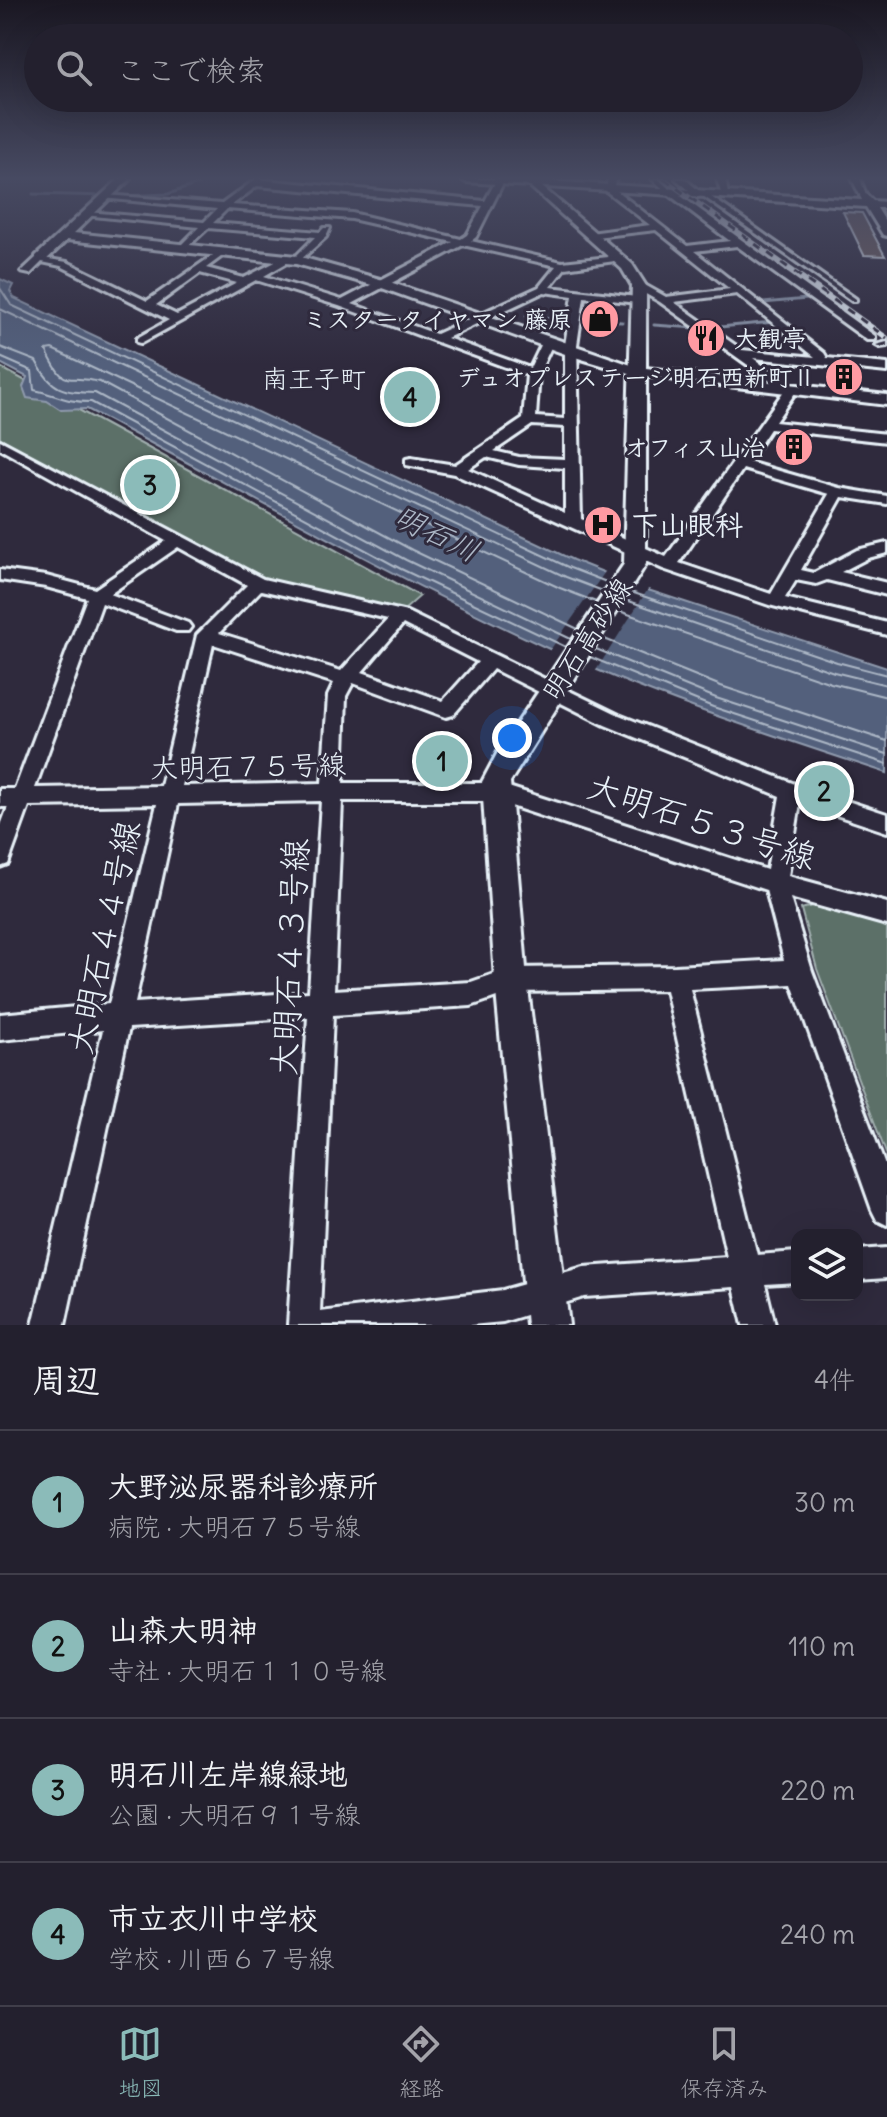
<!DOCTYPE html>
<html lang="ja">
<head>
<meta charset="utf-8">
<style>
  :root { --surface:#23202e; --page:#2b2836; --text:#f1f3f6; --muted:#a3a3aa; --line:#403e4a; --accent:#8bbbb9 }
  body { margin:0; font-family:Delius,"Klee One",sans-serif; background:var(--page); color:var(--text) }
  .controls { position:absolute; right:24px; bottom:24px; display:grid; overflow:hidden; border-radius:16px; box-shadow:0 8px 32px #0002 }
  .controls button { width:72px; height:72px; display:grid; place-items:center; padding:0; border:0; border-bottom:2px solid var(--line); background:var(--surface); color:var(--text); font:40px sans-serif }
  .you { position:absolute; left:512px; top:738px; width:28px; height:28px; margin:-20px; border:6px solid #fff; border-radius:50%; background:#1a73e8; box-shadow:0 0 0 12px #1a73e833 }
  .badge { display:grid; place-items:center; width:52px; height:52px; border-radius:50%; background:var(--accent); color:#111; font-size:26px; font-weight:700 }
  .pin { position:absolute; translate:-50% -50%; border:4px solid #fff; box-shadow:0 2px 8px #0006 }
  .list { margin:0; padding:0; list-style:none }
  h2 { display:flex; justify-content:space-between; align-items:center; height:104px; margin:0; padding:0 32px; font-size:34px }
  h2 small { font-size:26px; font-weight:400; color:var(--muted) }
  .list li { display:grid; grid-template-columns:52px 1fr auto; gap:24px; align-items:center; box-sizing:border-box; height:144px; padding:0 32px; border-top:2px solid var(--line) }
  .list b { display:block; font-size:30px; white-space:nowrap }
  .list p { margin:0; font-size:26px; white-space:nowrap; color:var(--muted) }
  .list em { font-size:26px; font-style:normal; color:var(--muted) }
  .icon { flex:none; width:44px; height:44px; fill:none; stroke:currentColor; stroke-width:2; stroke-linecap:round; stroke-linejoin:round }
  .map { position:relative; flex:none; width:887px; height:1325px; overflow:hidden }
  .search { position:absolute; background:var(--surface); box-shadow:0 8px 32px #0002; left:24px; right:24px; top:24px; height:88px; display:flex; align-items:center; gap:20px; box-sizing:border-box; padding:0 28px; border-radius:44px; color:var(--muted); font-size:30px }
  .sheet { height:680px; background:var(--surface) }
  nav { display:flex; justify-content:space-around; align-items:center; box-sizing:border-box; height:112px; border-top:2px solid var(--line); background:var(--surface); font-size:22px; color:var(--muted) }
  nav a { display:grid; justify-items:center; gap:4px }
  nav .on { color:var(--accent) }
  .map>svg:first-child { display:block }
  .green { fill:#5c6f68; stroke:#a2b0b0; stroke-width:2 }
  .water { fill:#53607b; stroke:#8f9aad; stroke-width:2 }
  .pier { fill:#2f2a3d }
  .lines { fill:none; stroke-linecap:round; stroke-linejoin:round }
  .shore { stroke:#acb7c6; stroke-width:2 }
  .stream { stroke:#8f9aad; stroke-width:3 }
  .building { fill:#6d5d5b; stroke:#e8f1f8; stroke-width:2 }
  .pedestrian-casing { stroke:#e8f1f8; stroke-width:6 }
  .minor-casing { stroke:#e8f1f8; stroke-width:6 }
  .tertiary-casing { stroke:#e8f1f8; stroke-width:6 }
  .secondary-casing { stroke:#e8f1f8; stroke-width:6 }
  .pedestrian { fill:#2f2a3d; fill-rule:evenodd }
  .minor { fill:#2f2a3d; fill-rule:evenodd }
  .tertiary { fill:#2f2a3d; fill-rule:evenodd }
  .secondary { fill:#2f2a3d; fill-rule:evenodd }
  .rail-casing { stroke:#e8f1f8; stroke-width:5 }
  .rail { stroke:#2f2a3d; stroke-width:3; stroke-dasharray:8; stroke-linecap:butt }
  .labels { text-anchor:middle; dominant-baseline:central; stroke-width:6; stroke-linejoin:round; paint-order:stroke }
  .far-poi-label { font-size:24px; font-weight:bold; fill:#e8f1f8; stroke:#2f2a3d; text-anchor:end }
  .far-neighbourhood-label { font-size:26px; fill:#e8f1f8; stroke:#2f2a3d }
  .poi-label { font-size:28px; font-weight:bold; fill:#e8f1f8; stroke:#2f2a3d; text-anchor:start }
  .street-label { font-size:28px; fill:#e8f1f8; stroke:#2f2a3d }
  .water-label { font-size:30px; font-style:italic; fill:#acb7c6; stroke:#2f2a3d }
  .near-street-label { font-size:34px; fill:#e8f1f8; stroke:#2f2a3d }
</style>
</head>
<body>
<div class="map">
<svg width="887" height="1325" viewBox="0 0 887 1325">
  <rect width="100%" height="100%" fill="#2f2a3d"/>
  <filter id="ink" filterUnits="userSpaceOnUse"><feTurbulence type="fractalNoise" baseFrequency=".0125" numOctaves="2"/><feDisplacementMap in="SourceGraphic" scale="16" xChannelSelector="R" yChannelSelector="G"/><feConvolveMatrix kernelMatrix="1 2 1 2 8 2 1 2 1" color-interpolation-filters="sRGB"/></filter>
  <g filter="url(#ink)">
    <path class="green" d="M0 367 420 596 403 611 261 580 0 438Z
      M812 906 887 926V1156L817 969 801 909Z"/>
    <path class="water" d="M0 279 13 285 10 291 14 298 573 560 648 590 887 668V773C772 735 655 698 545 647 388 575 239 489 87 409L61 410 47 401 27 398 23 387 27 377 0 363Z"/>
    <path class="pier" d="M607 569 650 586 595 672 548 653Z"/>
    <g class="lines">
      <path class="shore" d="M0 288 11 305 570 568 609 583
        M0 309 566 577 603 591
        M0 347 36 361C52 391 63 392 95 393L406 560 571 639
        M0 357 32 371 34 390C58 395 64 402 91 402L401 569 566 647
        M631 592 837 662 887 675
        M626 600 834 672 887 685
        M619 611 831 683 887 697
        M578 629 412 550 100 382C64 373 66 391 46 350L52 349 560 588 596 602
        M602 638 721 686 887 741
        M596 649 716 698 887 754
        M590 657 713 707 887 764"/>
      <path class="stream" d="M33 194 107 196
        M121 196 168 194 213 179
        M526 316 567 319
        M779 317 763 303 807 299
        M584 320 622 322
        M654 325 696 328
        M709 328 774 322"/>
    </g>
    <path class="building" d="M843 212 862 213 885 256 864 255Z
      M832 369 853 371 857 388 835 386Z"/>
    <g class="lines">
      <defs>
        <path id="pedestrian" d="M652 179H658L673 192V194H669Z
          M703 194H707L856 299V301H852L703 196Z
          M887 342V346L880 347 876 345Z"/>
        <path id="minor" d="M256 179 485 201 497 179H501L504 181 476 237 471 241 562 262 618 256 620 258 615 261 565 268 550 287 637 297 642 300 637 303 584 297 577 345 581 519 666 557 784 391 660 302 635 288V284H643L666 297 730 289 656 230 587 238 590 233 650 225 606 191 608 179H616L613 188 687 246 730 241 667 193 674 191 875 336V340H867L737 246 694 251 824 353 827 358 887 364V372L753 358 797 390 775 422 887 434V442L770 429 748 462 839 488 887 496V504L842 497 801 570 814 573 857 550 887 543V553L868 558 841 572 887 583V595L827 580 816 584 796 580 785 598 887 623V635L769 605 663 569 454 474 406 465V459L411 458 455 465 523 419 527 375 339 306 256 280 141 343 137 342V338L169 320 61 266 42 262 30 274 21 272 37 257 67 262 147 301 222 249 225 250V254L206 268 244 278 287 256 290 257V261L264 276 342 300 453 242 352 219 227 209 213 223 320 232 324 228H330L326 237 297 263 292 260 315 237 208 228 182 252 177 249 199 227 84 215 88 212 204 222 217 209 102 198 106 195 222 204ZM257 186 483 206 467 235 461 239 352 213 232 205ZM463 245 556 266 539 287 436 334 352 304ZM200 273 237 283 177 315 156 305ZM544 292 573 296 565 345V419L536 417 539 373 553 343 551 341H543L530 368 447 338ZM737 294 815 357 742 350 674 302ZM532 425 565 427V459L519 457 494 451ZM486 457 519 465 565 468V513L468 469ZM743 469 829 494 771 594 679 563Z
          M676 179H685L704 195 697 197Z
          M717 179H725L729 198 722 196Z
          M852 179H860L867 197H861Z
          M0 440 263 579 407 612 619 715 795 784 887 814V832L800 803 788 876 887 903V925L790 898 812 971 887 1171V1225L877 1220 872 1210 792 984 690 989 757 1255 797 1252V1282L765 1284 775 1325H743L734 1287 584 1297 503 1322 471 1325H288L308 1017 129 1028 65 1325H33L103 1030 0 1040V1014L109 1004 157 804 29 806 8 864 0 867V828L8 807H0V789H15L87 598 46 587 0 580V570L46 576 95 589 166 541 0 449ZM178 547 247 585 197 635 161 786 35 788 102 603 176 631H188L191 627 188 623 110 594ZM261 590 388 619 341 671 219 633ZM403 624 478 662 443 701 362 672ZM213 644 334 683 328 696 322 783 182 786ZM493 669 605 725 780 796 767 870 496 783H343L346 696 353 683 446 717 453 715ZM321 801 309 992 135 1003 178 804ZM342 801H496L766 890 784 960 675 966 511 968 471 982 334 990ZM666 990 727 1257 584 1267 503 1290 320 1312 333 1015 471 1006 511 992Z
          M887 1248V1278L857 1280V1250Z"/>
        <path id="tertiary" d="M119 179H130L74 233 297 256 387 281 637 367 887 395V405L636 375 568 355 379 287 296 264 67 240 44 262H36V256Z
          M461 179H513L862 200 860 196 865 193 873 201 887 202V208H877L887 224V236L883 235 866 207 466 182Z"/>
        <path id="secondary" d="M522 179H533L632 264 646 286V564L510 782 527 980 569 1325H527L495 980 482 782 498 752 624 564 632 286 622 269Z"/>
      </defs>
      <use href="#pedestrian" class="pedestrian-casing"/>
      <use href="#minor" class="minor-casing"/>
      <use href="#tertiary" class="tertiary-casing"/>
      <use href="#secondary" class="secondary-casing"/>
      <use href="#pedestrian" class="pedestrian"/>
      <use href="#minor" class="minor"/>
      <use href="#tertiary" class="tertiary"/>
      <use href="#secondary" class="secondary"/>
      <defs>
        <path id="rail" d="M664 179 887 338"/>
      </defs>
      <use href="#rail" class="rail-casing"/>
      <use href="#rail" class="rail"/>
    </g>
  </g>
  <linearGradient id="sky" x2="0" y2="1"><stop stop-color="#1a1722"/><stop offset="0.49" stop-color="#474a62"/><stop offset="1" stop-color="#474a62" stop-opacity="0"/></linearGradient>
  <rect width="887" height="364" fill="url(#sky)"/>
  <defs>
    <symbol id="shop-disc" viewBox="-11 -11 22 22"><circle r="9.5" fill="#ff9aa2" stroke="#2f2a3d"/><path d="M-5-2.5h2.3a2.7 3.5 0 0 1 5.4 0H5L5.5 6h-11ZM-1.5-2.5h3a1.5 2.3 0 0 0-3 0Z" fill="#111"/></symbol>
    <symbol id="restaurant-disc" viewBox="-11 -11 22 22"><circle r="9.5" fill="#ff9aa2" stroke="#2f2a3d"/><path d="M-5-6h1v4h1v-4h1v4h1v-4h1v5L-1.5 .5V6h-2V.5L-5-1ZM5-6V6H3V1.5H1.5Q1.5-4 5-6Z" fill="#111"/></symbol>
    <symbol id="building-disc" viewBox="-11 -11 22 22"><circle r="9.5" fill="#ff9aa2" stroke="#2f2a3d"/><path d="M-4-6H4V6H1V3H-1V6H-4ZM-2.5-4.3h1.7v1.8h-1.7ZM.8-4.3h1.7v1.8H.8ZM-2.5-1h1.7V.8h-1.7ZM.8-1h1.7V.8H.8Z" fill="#111"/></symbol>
    <symbol id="hospital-disc" viewBox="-11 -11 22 22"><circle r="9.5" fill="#ff9aa2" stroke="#2f2a3d"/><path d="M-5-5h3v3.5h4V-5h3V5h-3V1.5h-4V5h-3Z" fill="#111"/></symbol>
  </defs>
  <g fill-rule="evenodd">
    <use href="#shop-disc" x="578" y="297" width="44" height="44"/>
    <use href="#restaurant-disc" x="684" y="316" width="44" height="44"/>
    <use href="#building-disc" x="822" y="355" width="44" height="44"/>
    <use href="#building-disc" x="772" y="425" width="44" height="44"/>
    <use href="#hospital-disc" x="581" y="503" width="44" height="44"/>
  </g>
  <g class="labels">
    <g class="far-poi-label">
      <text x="572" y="319">ミスタータイヤマン 藤原</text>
      <text x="734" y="338" text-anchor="start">大観亭</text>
      <text x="816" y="377">デュオプレステージ明石西新町Ⅱ</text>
      <text x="766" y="447">オフィス山治</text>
    </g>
    <g class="far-neighbourhood-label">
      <text x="314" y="378">南王子町</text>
    </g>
    <g class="poi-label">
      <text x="631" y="525">下山眼科</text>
    </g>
    <g class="street-label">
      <text transform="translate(587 639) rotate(-57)">明石高砂線</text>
      <text transform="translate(248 766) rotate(-1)">大明石７５号線</text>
    </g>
    <g class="water-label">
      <text transform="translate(437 533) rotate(26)">明石川</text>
    </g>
    <g class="near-street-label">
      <text transform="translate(702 821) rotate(18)">大明石５３号線</text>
      <text transform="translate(103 937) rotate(-78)">大明石４４号線</text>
      <text transform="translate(289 957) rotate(-87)">大明石４３号線</text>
    </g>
  </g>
</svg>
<div class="controls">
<button><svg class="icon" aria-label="layers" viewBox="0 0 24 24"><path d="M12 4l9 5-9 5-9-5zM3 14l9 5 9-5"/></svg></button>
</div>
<div class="you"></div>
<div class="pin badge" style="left:442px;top:761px">1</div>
<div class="pin badge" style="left:824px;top:791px">2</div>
<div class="pin badge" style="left:150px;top:485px">3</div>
<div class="pin badge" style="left:410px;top:397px">4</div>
<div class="search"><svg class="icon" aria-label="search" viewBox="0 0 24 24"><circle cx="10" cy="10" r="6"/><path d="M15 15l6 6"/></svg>ここで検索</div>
</div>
<section class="sheet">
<h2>周辺<small>4件</small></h2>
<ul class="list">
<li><span class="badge">1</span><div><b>大野泌尿器科診療所</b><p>病院 · 大明石７５号線</p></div><em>30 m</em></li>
<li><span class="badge">2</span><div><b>山森大明神</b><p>寺社 · 大明石１１０号線</p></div><em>110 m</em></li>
<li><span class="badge">3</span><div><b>明石川左岸線緑地</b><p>公園 · 大明石９１号線</p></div><em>220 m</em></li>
<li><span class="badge">4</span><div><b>市立衣川中学校</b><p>学校 · 川西６７号線</p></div><em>240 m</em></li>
</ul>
</section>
<nav>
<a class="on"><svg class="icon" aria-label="map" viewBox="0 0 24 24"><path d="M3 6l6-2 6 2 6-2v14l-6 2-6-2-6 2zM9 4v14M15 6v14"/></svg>地図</a>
<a><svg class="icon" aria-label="directions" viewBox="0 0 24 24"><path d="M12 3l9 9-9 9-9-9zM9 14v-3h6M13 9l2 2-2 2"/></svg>経路</a>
<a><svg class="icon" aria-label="saved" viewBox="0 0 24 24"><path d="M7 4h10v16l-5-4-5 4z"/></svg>保存済み</a>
</nav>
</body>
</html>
